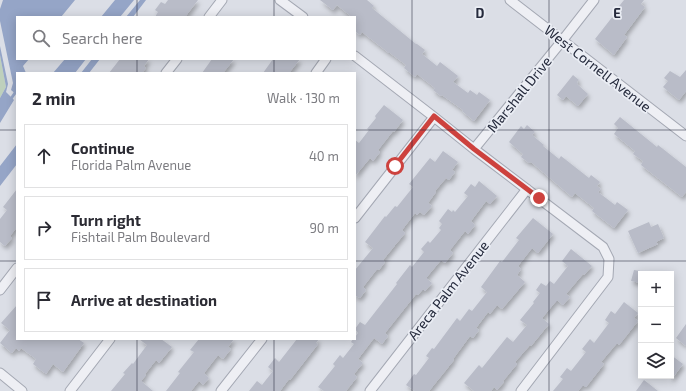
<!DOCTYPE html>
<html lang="en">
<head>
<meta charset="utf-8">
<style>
  :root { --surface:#fff; --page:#f7f7f7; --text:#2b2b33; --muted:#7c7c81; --line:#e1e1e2 }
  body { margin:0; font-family:"Exo 2",sans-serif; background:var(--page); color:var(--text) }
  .controls { position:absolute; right:12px; bottom:12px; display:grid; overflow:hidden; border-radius:0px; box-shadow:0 2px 10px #0003 }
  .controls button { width:36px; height:36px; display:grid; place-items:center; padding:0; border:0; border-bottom:1px solid var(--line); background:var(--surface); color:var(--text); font:20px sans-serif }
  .stop { position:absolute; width:12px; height:12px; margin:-9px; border:3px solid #cd423e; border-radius:50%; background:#fff }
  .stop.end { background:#cd423e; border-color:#fff; box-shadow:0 1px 4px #0008 }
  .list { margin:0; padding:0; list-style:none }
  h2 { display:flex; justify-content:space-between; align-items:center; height:52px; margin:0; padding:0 16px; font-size:17px }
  h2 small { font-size:13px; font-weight:400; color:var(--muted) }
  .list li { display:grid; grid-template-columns:26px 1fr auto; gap:12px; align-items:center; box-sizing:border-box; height:64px; margin:0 8px 8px; padding:0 8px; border:1px solid var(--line); border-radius:0px }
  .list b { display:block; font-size:15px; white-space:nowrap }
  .list p { margin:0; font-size:13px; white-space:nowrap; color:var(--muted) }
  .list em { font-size:13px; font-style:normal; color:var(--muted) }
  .icon { flex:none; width:22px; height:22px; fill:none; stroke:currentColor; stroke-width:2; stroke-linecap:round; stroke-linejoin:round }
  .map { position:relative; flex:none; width:686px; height:391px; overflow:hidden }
  .search { position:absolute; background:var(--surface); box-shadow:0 2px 10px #0003; left:16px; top:16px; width:340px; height:44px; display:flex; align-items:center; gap:10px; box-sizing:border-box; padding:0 14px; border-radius:0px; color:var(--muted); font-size:15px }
  .panel { position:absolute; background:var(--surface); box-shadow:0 2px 10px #0003; left:16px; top:72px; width:340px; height:268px; border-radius:0px }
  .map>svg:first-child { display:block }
  .green { fill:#bed0bc }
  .water { fill:#95a5c7 }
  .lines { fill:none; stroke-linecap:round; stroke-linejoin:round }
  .stream { stroke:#95a5c7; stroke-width:3 }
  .building { fill:#b9bcc8; filter:url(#shadow) }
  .minor-casing { stroke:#a4a8b3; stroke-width:11 }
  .minor { stroke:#eeeff4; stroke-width:9 }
  .route { stroke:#cd423e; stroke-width:5 }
  .grid { fill:none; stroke:#252a3c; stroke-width:1; stroke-opacity:0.55 }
  .labels { text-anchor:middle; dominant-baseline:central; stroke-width:3.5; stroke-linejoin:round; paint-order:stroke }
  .street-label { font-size:14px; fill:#252a3c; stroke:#eaedf4 }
  .grid-label { font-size:13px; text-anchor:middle; font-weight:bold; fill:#252a3c; stroke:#eaedf4; stroke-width:3.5; stroke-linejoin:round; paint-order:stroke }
</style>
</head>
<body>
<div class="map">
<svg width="686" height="391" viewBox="0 0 686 391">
  <defs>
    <filter id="shadow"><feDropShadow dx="2" dy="3.5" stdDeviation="2" flood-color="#0004"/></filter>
  </defs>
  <rect width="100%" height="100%" fill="#dbdee6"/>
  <path class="green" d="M0 55 6 87 0 98Z"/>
  <path class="water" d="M3 0H75L61 17H17V59H29L23 66 26 73H17V95L11 90 13 83 0 21V9Z
    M115 0H134L120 17H101Z
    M140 0H146L133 17H126Z
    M0 46 8 84 6 92 14 100 0 123V98L6 87 0 55Z
    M65 59H86L75 73H53Z
    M92 59H100L89 73H81Z
    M17 144V164L0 186V166Z"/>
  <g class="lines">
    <path class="stream" d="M10 100 15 93V89"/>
  </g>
  <path class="building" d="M168 0H198L185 17H155L158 12 155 10 161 2 165 4Z
    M320 0H367L374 6 372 8 416 44H417L425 50 422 54 437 66 440 62 458 76 453 82 468 93 470 90 477 95 479 92 490 100 474 121 462 111 463 110 442 95 441 96 433 90 435 88 417 74 415 77 404 68 406 65 390 53H389L362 32 360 35 355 31V17H352L337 5 333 10Z
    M624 0H644L641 4 645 7 624 35 627 37 614 55 595 39 617 11 616 10Z
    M120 59H149L144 66 146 68 142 73H109Z
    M212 59H234L223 73H202Z
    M273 59H300L289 73H263Z
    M686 70V91L679 100 663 87 668 81 664 78 670 71 680 77Z
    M573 75 579 80 577 82 578 84H577L588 94 578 106 566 96 563 100 557 95Z
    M384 105 403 120 394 132 393 131 378 150 380 152 373 161 370 158 355 176V140L359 143 369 130 367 129 376 118 375 116Z
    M620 117 657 147 658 145 686 167V192L682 197 641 165 643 161 633 154 635 151 614 134 618 128 614 124Z
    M527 125 535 132 532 135 544 145 543 146 559 159 561 156 589 178 591 175 600 182 597 186 601 189 598 192 615 205 617 202 628 210 614 228 592 211 594 208 575 193 572 197 531 162 529 163 521 157 523 154 509 142 521 126 524 129Z
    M443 151 458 162 452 170 455 172 449 180 446 178 435 191 436 192 428 203 432 206 424 215 420 212 417 215 415 213 402 230 405 233 383 260 385 262 379 270 377 269 363 287 366 290 360 298 356 296 355 297V270L373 248 365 242 385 216 386 217 395 206 397 207 413 187 409 184 430 158 435 162Z
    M479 181 497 196 490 204 486 201 471 221 475 225 468 234 465 231 450 250 453 253 445 263 441 260 426 278 432 283 425 291 423 289 418 295 416 294 385 333 388 336 382 344 374 338 358 359 363 363 354 374 357 377 346 391H324L318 387 335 366 333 364 340 355 343 358 354 344 351 342 353 339H355V337L358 333 355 329 360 322 365 325 397 284 396 283 410 265 412 267 424 252 421 249 428 241 430 243 441 230 439 228 442 224 439 221 448 209 452 212 453 210 455 212 468 196 464 193 471 184 475 187Z
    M17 189V227L10 236 12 238 5 246 0 242V219L7 210 3 207Z
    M533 218 553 234 538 253 532 248 518 266 521 269 517 275 525 282 502 309 497 305 490 314 488 312 476 328 479 330 473 338 470 336 453 359 454 360 429 391H415L406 385 414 374 416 375 429 358 426 356 432 348 434 349 457 318 460 321 469 309 472 311 487 292 481 287 500 261 502 262 519 240 516 238Z
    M649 222 651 227 658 224 664 238 656 242 658 244 638 253 628 231Z
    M571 249 592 266 584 275 583 274 566 294 570 297 563 305 557 300 542 318 549 324 531 346 530 345 515 362 517 364 503 381 504 382 497 390 494 387 491 391H474L464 383 479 365 482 368 507 337 513 342 527 325 520 320 534 303 533 302 540 293 536 290 541 283 546 286 550 281 554 284 568 266 562 261Z
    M634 270 641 271V283L631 281Z
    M624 302 638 313 634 318 638 321 619 345 617 343 601 362 604 364 586 387 583 385 578 391H553L563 379 560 377 567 368 571 371 586 352 582 349 590 339 594 343 609 323 605 320 611 311 615 314Z
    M17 305V339H78L84 343 63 372 53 364 46 374 33 364 36 359 21 348 19 351 16 348 12 353 0 343 10 330 1 323Z
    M686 324V346L676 338Z
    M139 339H161L172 347 159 363 156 360 145 374 146 375 141 381 153 391H111L125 374 123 373 132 363 133 364 147 345Z
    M199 339H234L228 347 231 349 223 359 218 355 204 373 209 378 203 385 199 381 191 391H166L180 373 178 372 194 352 190 350Z
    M297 339H319L316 343 318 344 290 380 289 379 280 391H249L257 381 262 385 273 371 268 367 275 358 279 362Z
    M671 355 683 364 671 380Z
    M644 380 658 391H636Z"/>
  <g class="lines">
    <defs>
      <path id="minor" d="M280 0 303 17
        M510 0 686 136
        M209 17 222 0
        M355 56 434 117 474 149 603 247 609 259 608 277 521 391
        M166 73 177 59
        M316 73 326 59
        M474 149 562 41 594 0
        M355 218 434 117
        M0 290 17 268
        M0 373 22 391
        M70 391 110 339
        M221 391 262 339
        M370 391 527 189"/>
    </defs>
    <use href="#minor" class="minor-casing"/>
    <use href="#minor" class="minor"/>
  </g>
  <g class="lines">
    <path class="route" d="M395 166 434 116 474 149 539 198"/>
  </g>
  <path class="grid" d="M137 0V17M274 0V17M412 0V391M549 0V391M137 59V73M274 59V73M0 130H17M355 130H686M0 261H17M355 261H686M137 339V391M274 339V391"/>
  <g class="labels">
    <g class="street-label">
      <text transform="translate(598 68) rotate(38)">West Cornell Avenue</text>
      <text transform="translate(519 94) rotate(-51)">Marshall Drive</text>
      <text transform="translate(448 290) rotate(-52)">Areca Palm Avenue</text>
    </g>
  </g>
  <g class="grid-label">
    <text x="480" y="18">D</text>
    <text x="617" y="18">E</text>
  </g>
</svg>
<div class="controls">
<button>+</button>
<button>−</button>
<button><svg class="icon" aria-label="layers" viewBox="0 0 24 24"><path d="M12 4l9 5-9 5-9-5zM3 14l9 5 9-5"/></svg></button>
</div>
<div class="stop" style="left:395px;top:166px"></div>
<div class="stop end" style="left:539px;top:198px"></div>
<div class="search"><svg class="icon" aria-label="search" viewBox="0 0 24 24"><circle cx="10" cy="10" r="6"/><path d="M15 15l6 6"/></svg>Search here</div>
<section class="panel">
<h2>2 min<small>Walk · 130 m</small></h2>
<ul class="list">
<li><svg class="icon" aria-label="ahead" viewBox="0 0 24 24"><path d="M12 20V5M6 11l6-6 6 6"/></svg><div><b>Continue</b><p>Florida Palm Avenue</p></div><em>40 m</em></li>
<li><svg class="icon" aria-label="right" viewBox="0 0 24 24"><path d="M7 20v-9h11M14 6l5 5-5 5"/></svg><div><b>Turn right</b><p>Fishtail Palm Boulevard</p></div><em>90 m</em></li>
<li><svg class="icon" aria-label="arrive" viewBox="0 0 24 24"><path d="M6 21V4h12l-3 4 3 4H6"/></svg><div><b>Arrive at destination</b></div></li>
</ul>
</section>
</div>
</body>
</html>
